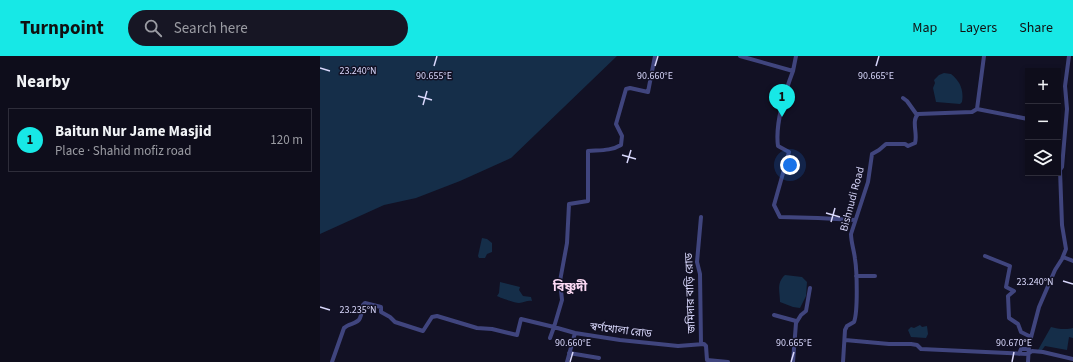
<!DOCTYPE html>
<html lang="en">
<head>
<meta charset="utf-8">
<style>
  :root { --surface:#0e0d1b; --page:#171624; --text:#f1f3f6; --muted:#9b9ca3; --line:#2e2d3a; --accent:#17e8e6 }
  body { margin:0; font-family:"Source Sans 3","Noto Sans Bengali",sans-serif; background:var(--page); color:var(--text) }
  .controls { position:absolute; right:12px; top:12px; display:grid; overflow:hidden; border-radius:0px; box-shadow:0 2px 6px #0003 }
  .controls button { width:36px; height:36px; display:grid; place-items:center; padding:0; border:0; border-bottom:1px solid var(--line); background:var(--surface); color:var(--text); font:20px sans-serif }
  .you { position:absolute; left:470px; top:109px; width:14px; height:14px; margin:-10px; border:3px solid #fff; border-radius:50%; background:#1a73e8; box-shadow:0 0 0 6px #1a73e833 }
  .badge { display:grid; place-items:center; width:26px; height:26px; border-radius:50%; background:var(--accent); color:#111; font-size:13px; font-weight:700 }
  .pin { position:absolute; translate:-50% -33px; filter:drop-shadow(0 1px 2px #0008) }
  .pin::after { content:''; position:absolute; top:21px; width:14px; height:12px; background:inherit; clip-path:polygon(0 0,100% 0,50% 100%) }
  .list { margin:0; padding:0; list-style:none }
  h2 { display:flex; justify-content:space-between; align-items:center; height:52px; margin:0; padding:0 16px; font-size:17px }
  h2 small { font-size:13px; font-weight:400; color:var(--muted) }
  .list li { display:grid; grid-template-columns:26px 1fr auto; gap:12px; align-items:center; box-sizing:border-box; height:64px; margin:0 8px 8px; padding:0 8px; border:1px solid var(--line); border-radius:0px }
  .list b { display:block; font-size:15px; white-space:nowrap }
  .list p { margin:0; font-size:13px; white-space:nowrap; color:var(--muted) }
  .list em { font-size:13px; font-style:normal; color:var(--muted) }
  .icon { flex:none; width:22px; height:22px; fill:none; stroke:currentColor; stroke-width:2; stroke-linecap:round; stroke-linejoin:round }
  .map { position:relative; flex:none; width:753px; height:306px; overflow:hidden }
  header { display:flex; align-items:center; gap:24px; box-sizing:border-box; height:56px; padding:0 20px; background:var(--accent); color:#111 }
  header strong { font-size:19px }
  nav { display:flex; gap:22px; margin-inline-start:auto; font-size:14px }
  .search { width:280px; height:36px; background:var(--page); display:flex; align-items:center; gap:10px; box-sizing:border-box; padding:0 14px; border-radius:22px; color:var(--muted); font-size:15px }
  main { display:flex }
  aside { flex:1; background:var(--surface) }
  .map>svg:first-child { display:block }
  .water { fill:#152e49 }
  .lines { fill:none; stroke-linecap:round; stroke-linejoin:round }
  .minor { stroke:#40457e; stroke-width:4 }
  .ticks { fill:none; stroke:#d8d7fb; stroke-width:1.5 }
  .labels { text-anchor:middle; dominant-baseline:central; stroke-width:3; stroke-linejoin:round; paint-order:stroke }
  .street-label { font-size:11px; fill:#d8d7fb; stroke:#121124 }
  .quarter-label { font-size:13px; font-weight:bold; fill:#fbd9f3; stroke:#121124 }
  .ticks-label { font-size:10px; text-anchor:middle; fill:#d8d7fb; stroke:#121124; stroke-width:3; stroke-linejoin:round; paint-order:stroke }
</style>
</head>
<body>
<header>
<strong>Turnpoint</strong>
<div class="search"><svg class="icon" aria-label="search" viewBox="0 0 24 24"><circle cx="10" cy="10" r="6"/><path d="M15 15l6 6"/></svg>Search here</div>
<nav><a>Map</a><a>Layers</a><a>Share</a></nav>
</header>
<main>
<aside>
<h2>Nearby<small></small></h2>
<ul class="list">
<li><span class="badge">1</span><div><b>Baitun Nur Jame Masjid</b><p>Place · Shahid mofiz road</p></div><em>120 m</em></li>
</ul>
</aside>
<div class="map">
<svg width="753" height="306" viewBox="0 0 753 306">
  <rect width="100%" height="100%" fill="#121124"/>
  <path class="water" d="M0 0H297L191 102 140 125 96 142 64 149 0 178Z
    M624 17 631 18C640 25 644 34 642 46L640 48 616 46 613 32 615 27 614 24 619 19Z
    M162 182 167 183 172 187V196L167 198 165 202H159L158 200Z
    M465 219 482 221 487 226 486 240 480 252 473 251 460 246C460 236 456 227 465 219Z
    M180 226 200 231 199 234 203 240 211 241 212 245C207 244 204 247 199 247 195 247 181 242 177 240L179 237Z
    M600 269 602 271 607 270 608 278 606 282 591 281 588 274 591 271 594 272Z
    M731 271C737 273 747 274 753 272V282L749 281 747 294 725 290 722 294H718Z"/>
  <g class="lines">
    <path class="minor" d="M420 0 473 15C465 36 455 69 458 90L469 96 454 149 460 161 498 162 535 164
      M473 15 476 0
      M583 42 587 45 597 59
      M657 53 708 63
      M665 200 690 210 686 231 694 235 688 240 689 262 698 268 701 276 711 281
      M743 201 753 205
      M536 220H555
      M454 259 476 265V267
      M230 282 234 271 255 277 300 284 358 290 384 288 386 290 387 304 408 306
      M525 284 569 288H591L597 289 601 293 708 298 712 295 723 296 753 303
      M381 288 380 218 377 206 381 161
      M249 297 279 302
      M699 298 701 293H709
      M12 306 24 272C29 267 38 268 40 262 42 258 42 253 43 249L45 247 61 251V256L70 261 75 266 103 275 112 261 117 260 157 272 172 273 197 279 201 263 234 271 242 244 240 225 247 187 249 148 268 145V95C280 94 291 95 301 89L302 80 296 68 306 33 310 32 328 36 335 0
      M247 306 255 277
      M473 306 476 267 481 259 486 255 490 232
      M523 306 525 274 527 270 534 266C538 256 537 215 535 203 534 194 531 186 531 178L548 126 552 98 559 94 566 88H585L588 90 595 87C598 78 591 65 598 58L652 56 657 53 664 0
      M708 306 709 289 719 251 735 214 742 203 746 193 742 169 740 114 742 111 747 53 745 30 749 0"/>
  </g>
  <path class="ticks" d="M114 10 117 0M335 10 338 0M556 10 559 0M0 12 10 15M98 40 112 44M103 49 107 35M302 99 316 103M307 107 311 94M506 157 520 161M511 166 515 152M743 225 753 228M0 251 10 254M250 306 253 296M471 306 474 296M692 306 694 296"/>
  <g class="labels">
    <g class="street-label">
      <text transform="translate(532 143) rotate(-75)">Bishnudi Road</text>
      <text transform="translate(370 237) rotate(-92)">জমিদার বাড়ি রোড</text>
      <text transform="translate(301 274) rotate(7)">স্বর্ণখোলা রোড</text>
    </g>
    <g class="quarter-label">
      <text x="250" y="231">বিষ্ণুদী</text>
    </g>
  </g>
  <g class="ticks-label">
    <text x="38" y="18">23.240°N</text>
    <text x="114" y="23">90.655°E</text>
    <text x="335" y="23">90.660°E</text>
    <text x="556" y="23">90.665°E</text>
    <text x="715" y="229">23.240°N</text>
    <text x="38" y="257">23.235°N</text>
    <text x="253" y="290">90.660°E</text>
    <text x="474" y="290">90.665°E</text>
    <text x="694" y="290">90.670°E</text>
  </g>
</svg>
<div class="controls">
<button>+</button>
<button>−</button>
<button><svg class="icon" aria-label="layers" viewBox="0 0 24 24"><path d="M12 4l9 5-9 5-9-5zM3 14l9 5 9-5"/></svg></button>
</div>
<div class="you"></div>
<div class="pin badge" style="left:462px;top:61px">1</div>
</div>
</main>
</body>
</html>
